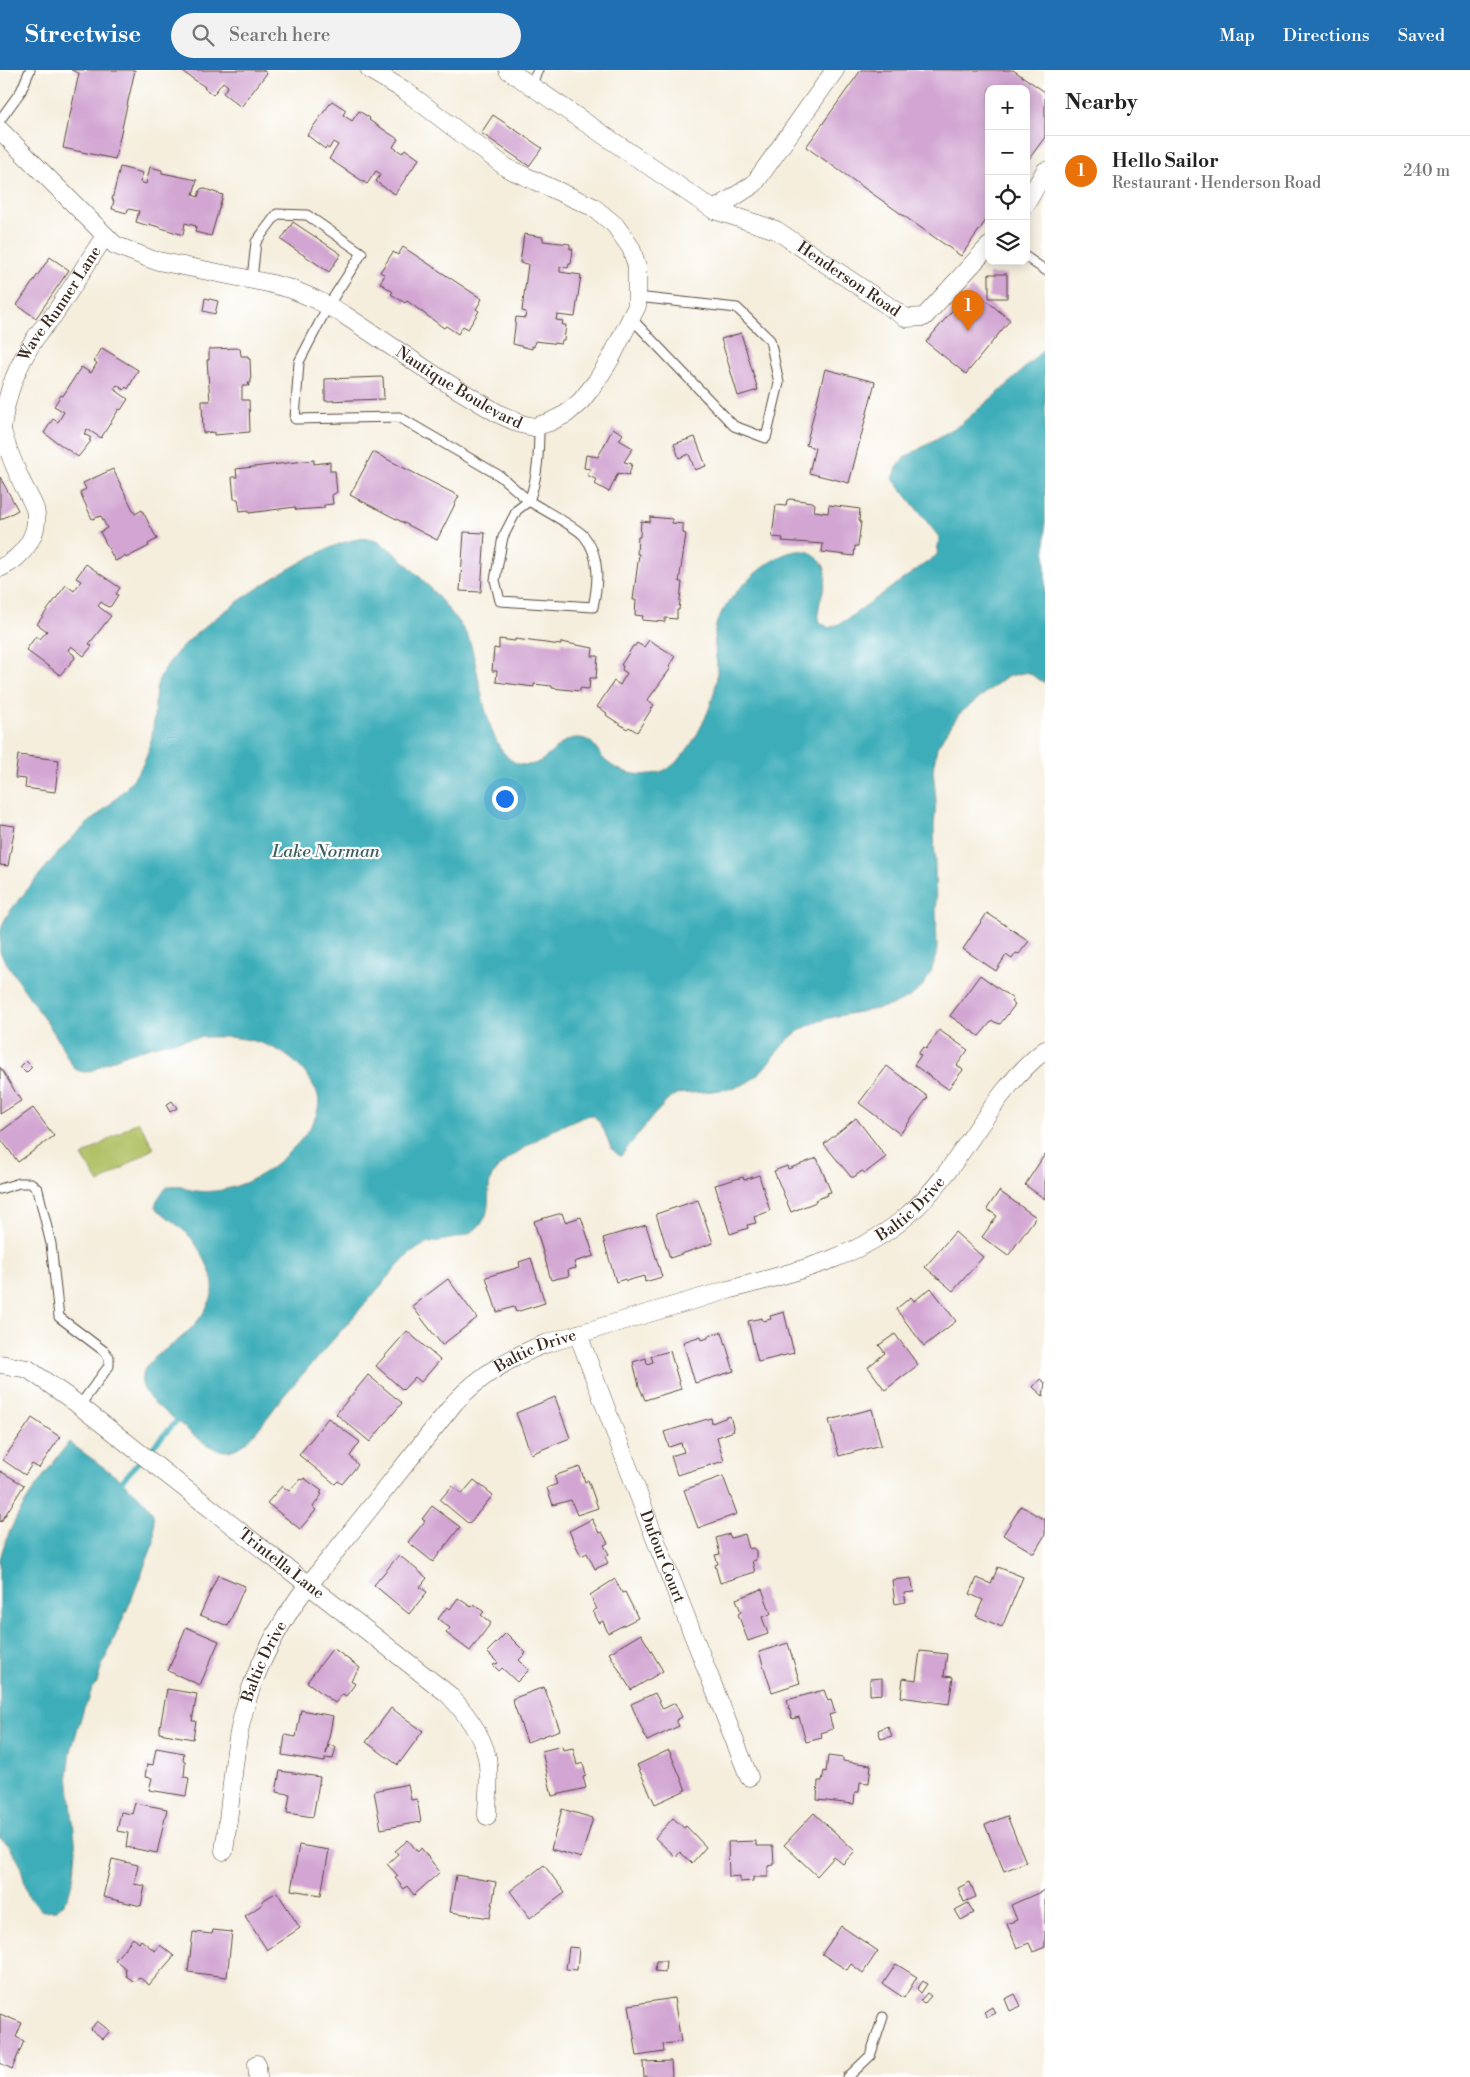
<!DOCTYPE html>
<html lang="en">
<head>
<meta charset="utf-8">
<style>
  :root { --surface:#fff; --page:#f2f2f2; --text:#222; --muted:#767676; --line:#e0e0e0; --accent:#1f6fb2 }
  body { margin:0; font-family:"Libre Bodoni",serif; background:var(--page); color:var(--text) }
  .controls { position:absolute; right:15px; top:15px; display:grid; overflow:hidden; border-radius:10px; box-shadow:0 2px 12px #0003 }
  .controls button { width:45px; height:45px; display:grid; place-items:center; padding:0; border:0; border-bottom:1px solid var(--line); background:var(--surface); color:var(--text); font:25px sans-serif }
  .you { position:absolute; left:504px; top:728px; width:18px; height:18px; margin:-12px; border:4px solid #fff; border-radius:50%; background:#1a73e8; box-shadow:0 0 0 8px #1a73e833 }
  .badge { display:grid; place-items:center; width:32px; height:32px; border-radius:50%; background:var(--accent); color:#fff; font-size:16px; font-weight:700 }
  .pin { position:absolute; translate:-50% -41px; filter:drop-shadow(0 1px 2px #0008) }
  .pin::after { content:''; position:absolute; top:26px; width:18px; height:15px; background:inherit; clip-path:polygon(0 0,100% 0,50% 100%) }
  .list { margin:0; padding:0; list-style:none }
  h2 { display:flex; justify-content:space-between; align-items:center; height:65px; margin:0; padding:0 20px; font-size:21px }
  h2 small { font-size:16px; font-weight:400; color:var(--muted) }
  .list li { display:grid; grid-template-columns:32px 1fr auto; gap:15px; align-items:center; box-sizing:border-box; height:70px; padding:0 20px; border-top:1px solid var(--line) }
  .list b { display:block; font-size:19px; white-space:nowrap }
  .list p { margin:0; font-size:16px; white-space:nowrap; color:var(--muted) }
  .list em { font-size:16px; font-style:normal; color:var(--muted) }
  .icon { flex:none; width:28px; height:28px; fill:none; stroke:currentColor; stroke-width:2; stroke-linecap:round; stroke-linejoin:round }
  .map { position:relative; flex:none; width:1045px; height:2007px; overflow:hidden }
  header { display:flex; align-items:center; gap:30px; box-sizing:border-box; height:70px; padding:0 25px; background:var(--accent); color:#fff }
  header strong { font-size:24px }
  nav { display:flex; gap:28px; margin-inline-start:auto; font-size:18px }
  .search { width:350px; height:45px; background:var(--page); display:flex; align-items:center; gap:12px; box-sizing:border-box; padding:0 18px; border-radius:28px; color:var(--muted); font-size:19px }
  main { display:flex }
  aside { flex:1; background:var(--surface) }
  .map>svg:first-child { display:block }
  .green { fill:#afbf62; stroke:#757440 }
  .water { fill:#3eaeb9; stroke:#3c6c6c }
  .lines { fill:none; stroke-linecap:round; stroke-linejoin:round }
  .stream { stroke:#3eaeb9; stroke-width:5.5 }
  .building { fill:#d2a5d2 }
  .lane-casing { stroke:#57473b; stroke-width:11 }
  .street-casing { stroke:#57473b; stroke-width:19 }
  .lane { stroke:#fff; stroke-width:9 }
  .street { stroke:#fff; stroke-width:18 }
  .labels { text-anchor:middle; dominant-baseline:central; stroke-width:4.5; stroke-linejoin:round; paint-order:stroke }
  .street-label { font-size:16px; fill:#3b2a1e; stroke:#fff }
  .water-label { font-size:18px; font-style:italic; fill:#3c5f5c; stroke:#fff }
</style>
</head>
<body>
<header>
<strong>Streetwise</strong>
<div class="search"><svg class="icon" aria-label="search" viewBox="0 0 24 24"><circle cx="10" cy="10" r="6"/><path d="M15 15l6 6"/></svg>Search here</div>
<nav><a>Map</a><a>Directions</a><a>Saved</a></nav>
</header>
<main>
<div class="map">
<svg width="1045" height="2007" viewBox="0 0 1045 2007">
  <rect width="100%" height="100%" fill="#fff"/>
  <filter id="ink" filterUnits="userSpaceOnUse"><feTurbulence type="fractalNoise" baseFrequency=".02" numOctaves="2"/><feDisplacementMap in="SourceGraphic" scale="10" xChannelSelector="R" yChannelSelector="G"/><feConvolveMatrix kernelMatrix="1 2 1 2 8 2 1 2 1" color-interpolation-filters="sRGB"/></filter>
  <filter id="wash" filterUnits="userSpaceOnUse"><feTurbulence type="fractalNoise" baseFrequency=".0096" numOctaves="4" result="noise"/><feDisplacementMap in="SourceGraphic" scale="20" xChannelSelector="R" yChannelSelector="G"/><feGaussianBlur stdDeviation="1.12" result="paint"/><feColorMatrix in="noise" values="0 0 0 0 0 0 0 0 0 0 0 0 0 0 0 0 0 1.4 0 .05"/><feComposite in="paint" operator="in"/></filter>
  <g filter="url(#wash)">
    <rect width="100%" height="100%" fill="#f5eedd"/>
    <path class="green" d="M138 1051 154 1078 99 1113 82 1086Z"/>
    <path class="water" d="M1045 278V613L1027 602 1006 607 959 644 937 677 933 700 936 731 934 756 937 879C926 954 859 931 808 956 780 969 773 994 751 1010 735 1022 696 1022 676 1024L668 1030 653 1046 621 1086C604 1079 609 1054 591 1045 572 1046 502 1088 493 1104 484 1120 494 1140 480 1155 466 1170 448 1168 430 1173 421 1175 414 1181 407 1186 367 1231 327 1277 287 1322 275 1336 259 1361 246 1372 241 1376 233 1381 226 1381 208 1381 185 1357 172 1347 160 1338 139 1324 142 1306 145 1292 165 1280 176 1272 191 1260 209 1241 213 1221 215 1205 201 1181 192 1169 182 1157 166 1147 155 1137 157 1130 162 1119 170 1116 178 1114 187 1120 196 1121 227 1125 263 1108 285 1086 300 1072 323 1049 318 1025 315 1017 310 1010 305 1003 269 957 200 963 150 977 136 981 123 985 110 991 103 994 94 1001 86 1002 82 1002 79 1001 75 999 67 989 63 977 56 966 42 944 26 924 12 901 9 896 2 888 0 881 0 880 0 868 0 866 1 848 17 833 27 820 40 804 53 788 67 773 89 750 116 733 134 708 152 685 153 662 155 635 155 625 156 614 161 605 170 588 187 571 202 559 230 535 336 461 371 469 396 475 456 544 468 567 481 595 484 707 534 694 551 689 560 666 580 668 592 669 596 678 602 687 618 706 653 711 673 695 695 677 715 633 717 606 718 588 711 569 717 552 726 525 796 452 822 493 834 511 813 532 820 552L829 558 843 552 937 485 939 467 893 409 897 398 904 388 961 354 1006 316Z
      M69 1372C87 1386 147 1425 153 1445 155 1453 154 1464 154 1472L130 1533 101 1598 97 1613 92 1618 88 1632 84 1638 71 1681 68 1705 76 1779 74 1805 68 1827 57 1840 42 1841 28 1826 20 1794 9 1775 0 1768V1489C11 1445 42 1408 69 1372Z"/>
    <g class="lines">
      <path class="stream" d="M118 1419 121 1412 181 1346"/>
    </g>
    <g id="blocks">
      <path class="building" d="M71 0H135L115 89 63 78 79 3Z
        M180 0H263L267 3 241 37 223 23 228 16 223 12 213 25 204 18 205 17Z
        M861 0H1013L1045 22V67L1026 93V19H989V146L961 186 806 77Z
        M332 31 346 40 343 45 352 51 359 41 370 48 369 50 398 69 393 77 402 83 405 79 419 89 395 124 379 114 376 111 381 104 376 101 367 114 329 89 338 75 333 72 329 79 326 77 325 79 307 65Z
        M493 45 542 78 529 96 481 63Z
        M120 97 143 103 140 112 146 114 150 97 162 100V103L197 110 193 125 198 127 200 120 202 118 223 125 211 166 195 162 196 156 185 153 183 165 149 154V156L136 152 139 141 128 139 127 143 112 139 114 130H112Z
        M293 152 341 184 329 202 281 170Z
        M524 164 543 167V171L570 174V179H573L571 194H569L568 198 560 197V202L581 205 575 247 557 245 556 250 563 251 562 255H566L564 270H562L561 274 535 271 534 277 532 276V279L513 274 516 247 525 248 526 242 522 241 528 194 520 193Z
        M403 177 482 229 476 239 479 241 468 259 463 256 458 264 446 256 444 258 407 231 405 233 391 224 393 222 380 213 385 205 380 202 393 182 398 185Z
        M50 187 69 200 36 248 17 235Z
        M989 204H1007V228H989Z
        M971 218 1010 250 966 304 926 272Z
        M205 228 218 231 215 244 203 241Z
        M741 263 758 320 738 326 721 269Z
        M102 278 138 300 128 319 126 317 124 320 117 315 114 319 128 329 121 340 119 339 101 368 87 359 84 364 91 368 89 370 91 371 78 387 44 363 53 349 58 352 64 342 54 336 61 325 63 326 81 297 91 303 97 293 94 291Z
        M240 278 241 286H248V289H250L251 313H248L249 316H242V330H249L250 362 214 365V362L203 363 202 331H210L207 290H209V279Z
        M825 299 875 312 849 413 809 403 815 378 806 375Z
        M383 307 384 329 325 331V309Z
        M613 358 623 364 619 370 633 378 624 392 632 394 629 405 618 403 609 422 595 414 597 410 587 405 591 399 584 398 586 385 598 387Z
        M695 367 706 396 695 400 689 384 679 388 674 374Z
        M373 382 459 426 437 470 350 425Z
        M314 390V394L330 392V401H335L337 422 332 425 333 434 324 435V438L296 440 295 437 249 443V440L240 441 238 429H234L232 407H237L236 399Z
        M113 399 135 444 142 440 157 469 148 474 149 476 126 488 125 486 115 491 100 462 107 458 101 446 92 449 80 422 86 419 83 413Z
        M0 407 18 440 0 450Z
        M790 429 812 432 815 434 814 441 828 443 829 435 860 439 859 451 861 452 858 476H855L854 486 822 482 823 474 782 471 783 468 772 467 776 435 786 436 787 430Z
        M650 447 672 449V453L683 454V463L686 464 679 512H682L679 540H677V549L665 548V552L642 550 643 546 635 545 636 530H633L639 484H637L638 467H640L641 451 650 452Z
        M464 462 485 463 481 522 460 521Z
        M86 494 120 518 116 524 118 525 111 536 108 537 101 532 98 536 111 546 89 574 92 576 84 586 71 576 68 580 74 585 75 588 60 605 26 580 36 566 40 569 47 561 37 554 66 515 74 521 81 511 76 508Z
        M499 569 515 571V569L561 575V572L593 578 592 586H598L596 608H590L589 619 580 618V621L552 618V616L534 614V617L496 612 497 601H492L494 578 499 579Z
        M649 570 675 586 669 596 671 598 647 631 654 635 637 662 629 657 627 659 606 645 607 643 597 637 614 611 620 615 627 603 622 600 623 596 621 595 633 576H635L637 573 644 577Z
        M18 685 59 690 55 722 25 718 26 709 15 708Z
        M0 754 15 756 8 796 0 795Z
        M987 843 1029 871 1019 884 1016 883 1012 889 1006 885 996 901 963 879Z
        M980 905 1013 929 1011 932 1015 935 1000 954 992 951 979 966 950 946Z
        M939 960 968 980 957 995 963 1000 948 1019 914 995 921 985 918 984 923 977 926 979Z
        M26 991 32 997 26 1003 20 997Z
        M887 996 928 1027 900 1064 859 1033Z
        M0 997 21 1031 0 1044Z
        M172 1031 177 1038 170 1042 166 1035Z
        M33 1038 54 1066 18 1092 0 1068V1062Z
        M856 1048 886 1087 865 1103 862 1101 854 1107H851L824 1074Z
        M1045 1084V1129L1025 1115Z
        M817 1088 831 1122 827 1123 828 1125 815 1130 816 1132 791 1142 774 1101 787 1096 788 1099Z
        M759 1105 770 1141 754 1147 756 1153 747 1155 748 1158 730 1164 715 1115 743 1107 744 1110Z
        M999 1121 1036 1147 1008 1186 982 1167 997 1146 987 1139Z
        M698 1130 713 1173 670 1188 656 1144Z
        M562 1143 565 1152 581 1147 594 1186 574 1192 576 1198 568 1200 569 1206 551 1210 534 1151Z
        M646 1155 662 1207 645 1212 644 1206 626 1211 625 1209 616 1212 603 1168Z
        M955 1162 983 1187 953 1221 925 1197Z
        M531 1188 545 1233 516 1242 514 1237 497 1242 486 1207 520 1197 519 1192Z
        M448 1209 477 1248 442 1275 412 1236Z
        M931 1218 956 1251 924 1276 896 1239 911 1227 914 1231Z
        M784 1242 794 1283 758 1292 748 1251 762 1248 763 1251 771 1249 770 1246Z
        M407 1261 440 1290 421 1312 415 1307 403 1320 376 1296Z
        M722 1262 734 1301 695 1313 683 1272 701 1266 702 1270 708 1268V1266Z
        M895 1264 918 1295 885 1320 868 1297 885 1283 879 1275Z
        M670 1281 681 1319 645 1330 639 1316 633 1292 646 1288 647 1294 653 1292 651 1286Z
        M368 1305 402 1333 370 1372 336 1344Z
        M1040 1309 1045 1313 1043 1326 1033 1317Z
        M555 1327 570 1368 531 1384 516 1343Z
        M872 1339 881 1375 839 1386 829 1350Z
        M730 1346 734 1361 717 1367 724 1391 677 1405 671 1386 684 1382 681 1373 669 1377 664 1362 711 1348 712 1353Z
        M32 1348 60 1367 39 1398 32 1394 25 1405 3 1390Z
        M328 1348 360 1372 350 1386 358 1395 342 1414 338 1411 335 1414 299 1385Z
        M580 1397 585 1412 588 1410 598 1438 577 1445 571 1430 553 1435 547 1418 557 1414 554 1406Z
        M0 1401 24 1415 1 1452 0 1451Z
        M723 1406 737 1444 698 1458 684 1420Z
        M304 1408 322 1421 320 1423 322 1424 313 1437 316 1440 300 1459 267 1433 282 1416 289 1421 300 1409 302 1410Z
        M474 1410 493 1425 469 1454 440 1430 452 1416 462 1424Z
        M432 1436 460 1457 433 1492 408 1472 425 1451 422 1449Z
        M1021 1436 1045 1450V1465L1034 1483 1003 1465Z
        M592 1449 599 1463 602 1462 608 1473 604 1475 609 1484 605 1487 608 1493 595 1499 587 1483 581 1486 569 1461Z
        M729 1464 731 1468 745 1464 749 1479 753 1478 756 1481V1490L752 1491 755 1502 720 1513 715 1495 718 1494 715 1485 720 1484 716 1468Z
        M399 1485 427 1508 420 1517 427 1522 409 1544 374 1515Z
        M998 1497 1023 1507 1002 1557 976 1546 983 1530 970 1524 977 1508 991 1514Z
        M218 1505 245 1516 228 1556 200 1545Z
        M911 1508 914 1522 904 1523 906 1532 895 1534 892 1510Z
        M615 1509 622 1523 625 1522 638 1548 608 1563 603 1551 599 1553 593 1541 597 1539 590 1525Z
        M762 1519 771 1544 762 1547 768 1564 748 1571 738 1544 741 1542 736 1529Z
        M458 1528 471 1537 474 1534 484 1542 481 1545 491 1553 470 1581 446 1563 450 1558 438 1549 447 1537 450 1539Z
        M186 1557 219 1571 200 1615 168 1601Z
        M506 1563 526 1583 519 1590 529 1600 517 1612 502 1598 499 1601 493 1595 498 1593 487 1582Z
        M641 1564 663 1601 631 1620 609 1583Z
        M788 1573 800 1613 772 1622 759 1582Z
        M333 1578 360 1598 351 1610 355 1614 346 1626 343 1624 335 1633 307 1612Z
        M920 1581 947 1584 944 1606 953 1607 949 1634 901 1627 903 1608 916 1610Z
        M882 1608V1624L870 1625V1609Z
        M544 1617 560 1660 527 1672 512 1629Z
        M167 1619 197 1624 192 1651H196L193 1669 159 1663Z
        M824 1620 828 1631 831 1630 835 1643 829 1645 833 1659 821 1663 822 1668 806 1672 799 1647 792 1649 787 1630Z
        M655 1623 663 1639 675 1633 682 1647 676 1650 679 1656 647 1671 631 1634Z
        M391 1638 423 1661 398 1695 366 1672Z
        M301 1640 333 1646 326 1684 329 1675 336 1677 333 1689 325 1688V1692L282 1685 285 1665 296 1667Z
        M888 1656 892 1666 881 1669 878 1660Z
        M562 1676 563 1680 573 1678 577 1695 583 1693 586 1706 583 1707 586 1718 552 1726 542 1681Z
        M156 1678 184 1683 183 1690 185 1691V1696L184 1707 189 1708 186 1726 149 1720 152 1708 145 1707 147 1694 153 1695Z
        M669 1680 686 1720 655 1734 637 1695Z
        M828 1686 843 1688V1691L871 1695 869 1713 860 1712 859 1722H855L854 1734 817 1730 818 1711H822L824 1701 826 1702Z
        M280 1701 320 1707 313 1747 287 1743 290 1724 276 1722Z
        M408 1714 411 1730 417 1729 421 1752 381 1759 374 1721Z
        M135 1733 167 1739 157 1783 126 1777 128 1763 117 1761 121 1742 132 1744Z
        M562 1739 593 1748 581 1788 551 1779Z
        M814 1743 855 1781 843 1794 834 1787 817 1806 784 1775Z
        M1007 1746 1026 1792 1004 1801 985 1755Z
        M673 1748 684 1758 686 1756 706 1777 692 1793 680 1782 676 1787 655 1768Z
        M408 1770 418 1782 421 1778 440 1802 414 1825 407 1816 404 1819 395 1808 398 1806 387 1794 398 1784 395 1781Z
        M756 1771V1776H773L774 1795 768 1796V1807H753V1811L740 1812V1806L729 1807 728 1772Z
        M299 1775 329 1780 321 1825 291 1820Z
        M112 1789 138 1795 134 1814 145 1816 141 1836 103 1827Z
        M544 1795 565 1823 530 1848 510 1821Z
        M456 1805 496 1812 490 1848 450 1842Z
        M970 1812 976 1827 964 1832 958 1818Z
        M1045 1820V1877L1033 1882 1029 1873 1017 1878 1007 1854 1017 1850 1011 1835Z
        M277 1822 300 1858 267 1880 245 1846 263 1834 262 1831Z
        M968 1833 974 1843 961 1850 955 1840Z
        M841 1856 878 1881 863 1903 851 1894 847 1900 822 1884Z
        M213 1860 232 1862 227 1907 188 1902 193 1862 212 1864Z
        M133 1868 139 1873 141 1870 155 1881 160 1875 174 1886 149 1915 139 1907 135 1912 126 1906 125 1898 115 1890Z
        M569 1877 579 1878 577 1900 566 1899Z
        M656 1891H666L665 1902 655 1901Z
        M896 1894 917 1907 904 1928 883 1914Z
        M923 1911 927 1914 921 1923 917 1919Z
        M927 1923 931 1926 924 1934 920 1931Z
        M1015 1924 1021 1936 1010 1941 1005 1929Z
        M674 1928 681 1972 663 1974 664 1982 637 1986 629 1935Z
        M992 1937 995 1943 987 1947 984 1942Z
        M0 1944 22 1953 16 1967 24 1971 12 1999 0 1993Z
        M97 1951 110 1961 103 1969 91 1959Z
        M671 1991 672 2007H644L643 1992Z"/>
    </g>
  </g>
  <g filter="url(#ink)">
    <use href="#blocks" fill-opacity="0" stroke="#57473b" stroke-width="1"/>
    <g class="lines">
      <defs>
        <path id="lane" d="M531 15 538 0
          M0 50 21 21 30 0
          M1026 187 1045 200
          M252 209 256 172 277 144 307 145 362 183 328 236 299 292 295 349 399 347 500 406 529 431 517 440 503 467 495 510 500 531 593 537C598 514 601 486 584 466 578 458 540 438 529 431 538 407 539 381 539 355
          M631 248 734 356 766 368 779 313 770 270 737 238 637 227
          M0 1119 19 1113H31L38 1120 51 1174 59 1247 104 1281 109 1287V1296L80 1335
          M848 2007 870 1986 883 1947"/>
        <g id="street">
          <path id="s1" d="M508 0 714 140 776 160 906 248 924 247 989 176"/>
          <path id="s2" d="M0 60 115 175 153 190 268 213 291 219 315 229 343 244 439 308 499 344 521 354 534 357 550 352 566 344 581 331 596 312 611 288 637 236V196L631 178 615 155 593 137 507 98 404 20 370 0"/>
          <path d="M1026 134 1045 101"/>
          <path d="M714 140 754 114 835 0"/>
          <path d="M0 360H2C7 380 15 397 23 415 27 422 32 431 35 439 41 465 21 489 0 498"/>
          <path id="s3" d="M2 360C5 327 17 295 36 267 41 259 49 252 55 243 72 218 88 191 105 166"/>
          <path id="s4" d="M578 1264 651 1458 749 1707"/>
          <path id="s5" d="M0 1294 28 1299 72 1330 448 1624C466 1643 486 1668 488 1695 490 1712 487 1730 487 1746"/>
          <path id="s6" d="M224 1781C232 1731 232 1678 247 1630 259 1592 277 1559 299 1527L455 1332C481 1305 508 1289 542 1275 604 1256 666 1238 728 1220 789 1203 859 1189 908 1145 963 1097 988 1024 1045 980"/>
          <path d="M257 1994 258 2007"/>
        </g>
      </defs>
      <use href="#lane" class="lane-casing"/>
      <use href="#street" class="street-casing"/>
      <use href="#lane" class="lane"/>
      <use href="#street" class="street"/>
    </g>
  </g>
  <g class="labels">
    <g class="street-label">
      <text stroke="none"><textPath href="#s1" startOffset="402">Henderson Road</textPath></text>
      <text stroke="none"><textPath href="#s3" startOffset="141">Wave Runner Lane</textPath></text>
      <text stroke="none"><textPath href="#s2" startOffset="540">Nautique Boulevard</textPath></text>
      <text stroke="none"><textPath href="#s6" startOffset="1020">Baltic Drive</textPath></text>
      <text stroke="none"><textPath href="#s6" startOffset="615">Baltic Drive</textPath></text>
      <text stroke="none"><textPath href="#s4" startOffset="238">Dufour Court</textPath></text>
      <text stroke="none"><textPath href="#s5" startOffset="348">Trintella Lane</textPath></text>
      <text stroke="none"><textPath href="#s6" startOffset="195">Baltic Drive</textPath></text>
    </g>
    <g class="water-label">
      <text x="326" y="781">Lake Norman</text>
    </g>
  </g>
</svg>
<div class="controls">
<button>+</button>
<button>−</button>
<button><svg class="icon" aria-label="locate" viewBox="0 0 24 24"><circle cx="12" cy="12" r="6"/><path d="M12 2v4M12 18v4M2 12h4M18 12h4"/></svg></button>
<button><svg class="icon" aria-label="layers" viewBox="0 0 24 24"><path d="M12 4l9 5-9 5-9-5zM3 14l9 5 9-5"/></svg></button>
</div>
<div class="you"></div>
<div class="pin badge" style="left:968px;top:261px;background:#e8710a">1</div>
</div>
<aside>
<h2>Nearby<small></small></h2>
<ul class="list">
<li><span class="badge" style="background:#e8710a">1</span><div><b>Hello Sailor</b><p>Restaurant · Henderson Road</p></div><em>240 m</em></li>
</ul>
</aside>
</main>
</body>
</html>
